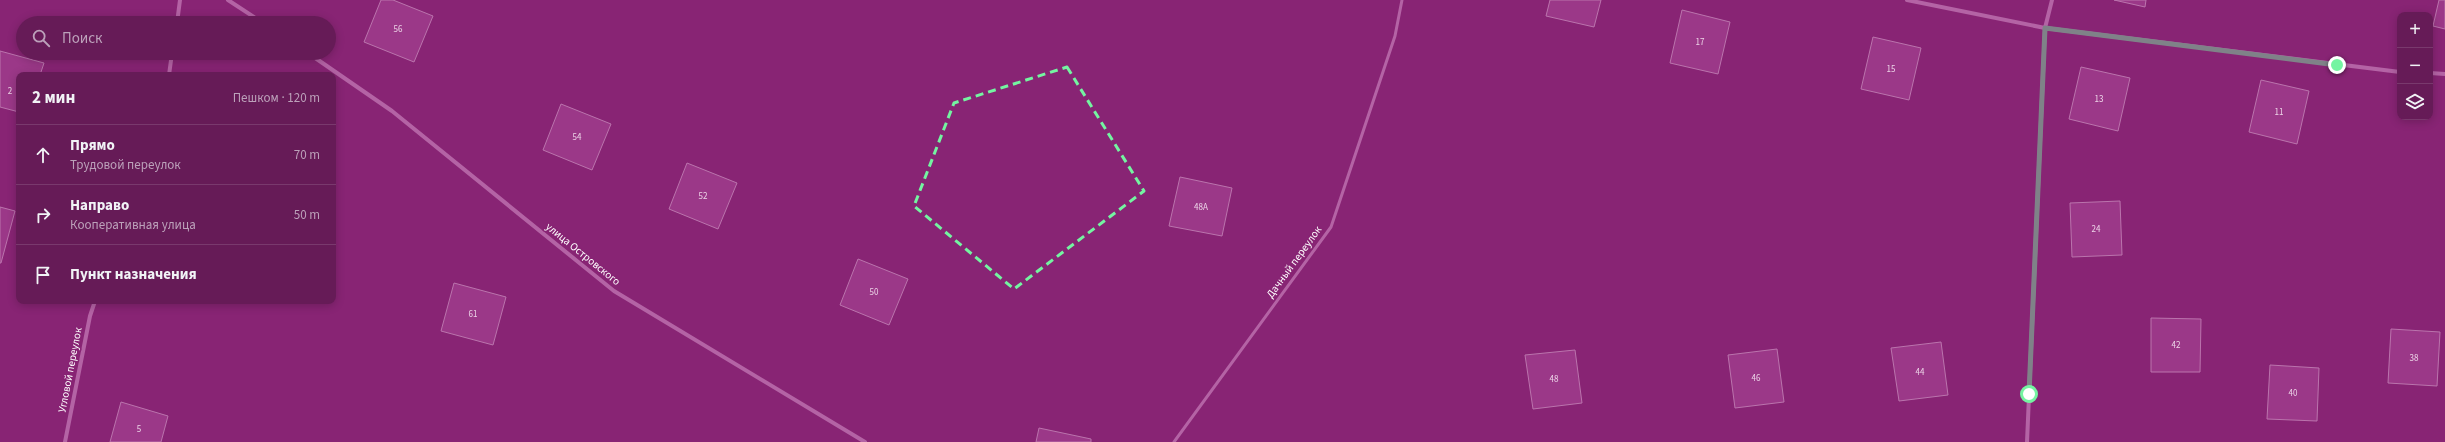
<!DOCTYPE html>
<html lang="ru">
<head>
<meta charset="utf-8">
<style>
  :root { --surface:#661b57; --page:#6c245d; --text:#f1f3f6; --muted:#bca1ba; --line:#79396d }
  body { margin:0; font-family:"Source Sans 3",sans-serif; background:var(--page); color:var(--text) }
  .controls { position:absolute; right:12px; top:12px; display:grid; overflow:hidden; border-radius:8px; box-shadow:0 2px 10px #0003 }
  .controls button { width:36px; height:36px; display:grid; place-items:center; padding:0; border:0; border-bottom:1px solid var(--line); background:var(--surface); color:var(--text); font:20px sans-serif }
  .stop { position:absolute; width:12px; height:12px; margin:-9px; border:3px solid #74f4a1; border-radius:50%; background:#fff }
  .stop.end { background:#74f4a1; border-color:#fff; box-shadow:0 1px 4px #0008 }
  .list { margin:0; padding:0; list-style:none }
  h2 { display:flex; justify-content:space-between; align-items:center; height:52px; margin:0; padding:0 16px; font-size:17px }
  h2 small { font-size:13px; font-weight:400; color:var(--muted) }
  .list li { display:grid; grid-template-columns:26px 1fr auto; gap:12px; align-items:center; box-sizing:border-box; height:60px; padding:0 16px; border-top:1px solid var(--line) }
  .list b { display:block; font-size:15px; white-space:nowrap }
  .list p { margin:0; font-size:13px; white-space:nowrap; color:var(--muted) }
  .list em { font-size:13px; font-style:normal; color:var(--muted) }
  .icon { flex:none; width:22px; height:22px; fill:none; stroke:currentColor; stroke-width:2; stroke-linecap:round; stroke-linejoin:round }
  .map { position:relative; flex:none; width:2445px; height:442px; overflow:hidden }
  .search { position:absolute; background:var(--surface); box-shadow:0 2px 10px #0003; left:16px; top:16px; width:320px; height:44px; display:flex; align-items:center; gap:10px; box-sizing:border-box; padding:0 14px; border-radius:22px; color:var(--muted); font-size:15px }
  .panel { position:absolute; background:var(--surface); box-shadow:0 2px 10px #0003; left:16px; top:72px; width:320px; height:232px; border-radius:8px }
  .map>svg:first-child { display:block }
  .building { fill:#b2509f; stroke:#f7d4f1 }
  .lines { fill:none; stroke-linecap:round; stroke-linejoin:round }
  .service { stroke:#e9b0df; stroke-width:3 }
  .minor { stroke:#e9b0df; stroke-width:4 }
  .route { stroke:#74f4a1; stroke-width:5 }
  .marked { fill:none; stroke:#74f4a1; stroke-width:3; stroke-dasharray:8 5; stroke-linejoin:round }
  .labels { text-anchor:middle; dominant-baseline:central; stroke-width:3; stroke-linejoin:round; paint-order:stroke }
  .number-label { font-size:9px; fill:#ecd3e7 }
  .street-label { font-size:11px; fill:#fff; stroke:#882474 }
</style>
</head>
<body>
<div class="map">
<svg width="2445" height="442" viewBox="0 0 2445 442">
  <rect width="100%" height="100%" fill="#882474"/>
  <path class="building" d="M381 0H393L433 16 414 62 364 42Z
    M1550 0H1601L1594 27 1546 16Z
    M2114 0H2146L2145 7Z
    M2439 0H2445V29L2433 26Z
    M1682 10 1730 22 1718 74 1670 63Z
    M1873 37 1921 48 1909 100 1861 89Z
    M0 51 44 63 40 75H19V112L0 107Z
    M2081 67 2130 78 2118 131 2069 119Z
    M2261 80 2309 91 2297 144 2249 132Z
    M561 104 611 124 592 170 543 150Z
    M687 163 737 183 718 229 669 209Z
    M1180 177 1232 188 1222 236 1169 226Z
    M2120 201 2122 255 2072 257 2070 203Z
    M0 207 15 211 1 263H0Z
    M858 259 908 279 889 325 840 305Z
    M454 283 506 297 493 345 441 331Z
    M2151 318 2201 319 2200 372H2151Z
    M2391 329 2440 332 2437 386 2388 383Z
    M1941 342 1948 395 1899 401 1891 348Z
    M1777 349 1784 402 1735 408 1728 355Z
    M1575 350 1582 403 1533 409 1525 355Z
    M2270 365 2319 368 2317 421 2267 419Z
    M121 402 168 416 161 442H110Z
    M1039 428 1091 439V442H1036Z"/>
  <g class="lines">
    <path class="service" d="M1174 442 1331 227 1395 36 1402 0"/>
    <path class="minor" d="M228 0 263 23
      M1907 0 2045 28 2400 72
      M177 23 180 0
      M308 53 392 111 614 291 865 442
      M2430 73 2445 74
      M169 75 172 53
      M65 442 90 316 95 301
      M2027 442 2045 28 2052 0"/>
  </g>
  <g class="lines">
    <path class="route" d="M2029 394 2045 28 2337 65"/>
  </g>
  <path d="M0 0H2445V442H0ZM1067 67 1144 191 1014 289 914 206 954 103Z" fill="#882474" fill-opacity=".55" fill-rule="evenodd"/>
  <path class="marked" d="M1067 67 1144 191 1014 289 914 206 954 103Z"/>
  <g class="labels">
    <g class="number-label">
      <text x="398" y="29">56</text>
      <text x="1700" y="42">17</text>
      <text x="1891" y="69">15</text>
      <text x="10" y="91">2</text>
      <text x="2099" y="99">13</text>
      <text x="2279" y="112">11</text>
      <text x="577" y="137">54</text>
      <text x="703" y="196">52</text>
      <text x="1201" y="207">48А</text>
      <text x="2096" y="229">24</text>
      <text x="874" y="292">50</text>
      <text x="473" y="314">61</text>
      <text x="2176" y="345">42</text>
      <text x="2414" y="358">38</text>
      <text x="1920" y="372">44</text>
      <text x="1756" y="378">46</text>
      <text x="1554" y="379">48</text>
      <text x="2293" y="393">40</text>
      <text x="139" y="429">5</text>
    </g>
    <g class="street-label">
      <text transform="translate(583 254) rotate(39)">улица Островского</text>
      <text transform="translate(1294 262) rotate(-54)">Дачный переулок</text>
      <text transform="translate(70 370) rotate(-79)">Угловой переулок</text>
    </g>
  </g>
</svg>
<div class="controls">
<button>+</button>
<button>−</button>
<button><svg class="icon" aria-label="layers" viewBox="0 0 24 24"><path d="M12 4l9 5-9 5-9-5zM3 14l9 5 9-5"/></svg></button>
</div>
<div class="stop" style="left:2029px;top:394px"></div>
<div class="stop end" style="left:2337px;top:65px"></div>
<div class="search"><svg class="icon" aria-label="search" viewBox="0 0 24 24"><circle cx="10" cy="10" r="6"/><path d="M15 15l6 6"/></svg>Поиск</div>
<section class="panel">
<h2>2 мин<small>Пешком · 120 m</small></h2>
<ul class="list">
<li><svg class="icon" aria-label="ahead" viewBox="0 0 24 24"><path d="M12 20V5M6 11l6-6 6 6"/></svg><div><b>Прямо</b><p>Трудовой переулок</p></div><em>70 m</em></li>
<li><svg class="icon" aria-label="right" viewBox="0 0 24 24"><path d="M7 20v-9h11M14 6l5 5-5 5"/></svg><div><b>Направо</b><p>Кооперативная улица</p></div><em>50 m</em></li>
<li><svg class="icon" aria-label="arrive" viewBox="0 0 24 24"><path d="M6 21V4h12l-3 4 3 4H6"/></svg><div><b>Пункт назначения</b></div></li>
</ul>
</section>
</div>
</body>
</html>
